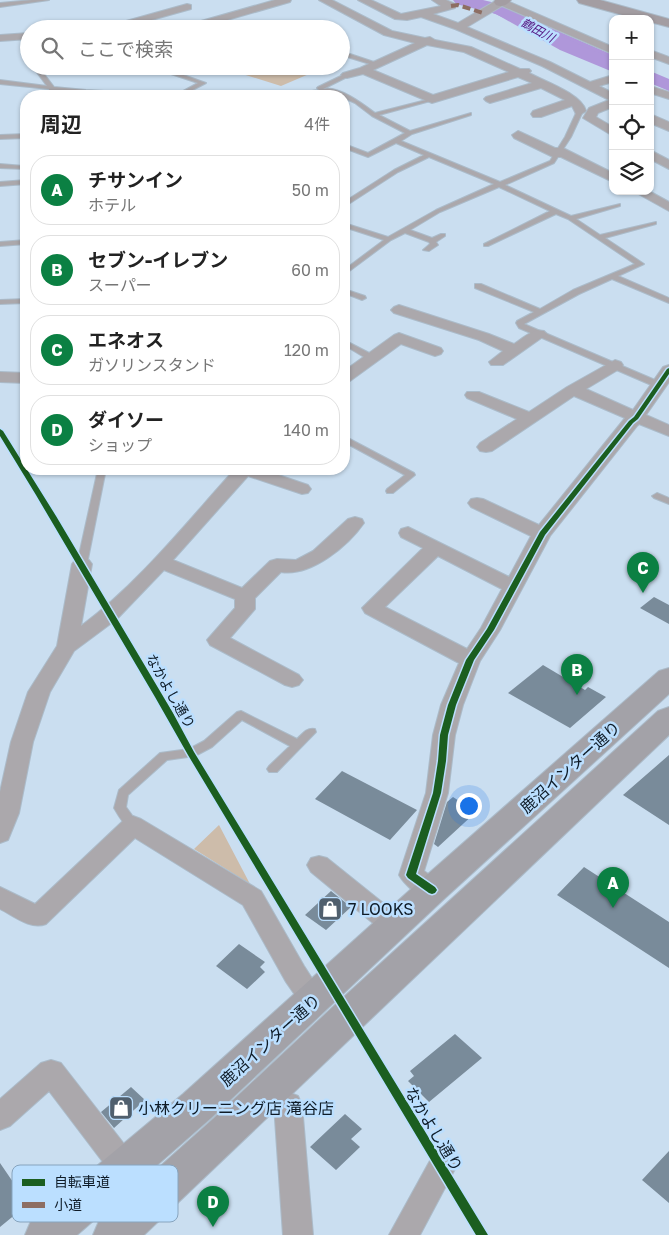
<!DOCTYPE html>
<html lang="ja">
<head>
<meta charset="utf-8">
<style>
  :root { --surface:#fff; --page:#f6f6f6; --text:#222; --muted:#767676; --line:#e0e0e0; --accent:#0b8043 }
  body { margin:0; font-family:"Golos Text","Noto Sans JP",sans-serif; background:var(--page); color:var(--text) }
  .controls { position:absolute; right:15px; top:15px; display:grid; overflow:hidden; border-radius:10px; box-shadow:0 1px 4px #0004 }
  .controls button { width:45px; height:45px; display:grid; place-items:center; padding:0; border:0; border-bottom:1px solid var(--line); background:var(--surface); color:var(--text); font:25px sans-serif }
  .you { position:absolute; left:468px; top:805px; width:18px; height:18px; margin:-12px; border:4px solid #fff; border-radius:50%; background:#1a73e8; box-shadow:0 0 0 8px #1a73e833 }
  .badge { display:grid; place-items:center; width:32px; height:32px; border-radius:50%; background:var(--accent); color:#fff; font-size:16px; font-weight:700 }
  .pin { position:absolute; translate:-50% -41px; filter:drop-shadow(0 1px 2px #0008) }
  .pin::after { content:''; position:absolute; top:26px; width:18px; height:15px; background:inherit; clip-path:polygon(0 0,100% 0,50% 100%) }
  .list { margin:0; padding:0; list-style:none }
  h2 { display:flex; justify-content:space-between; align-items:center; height:65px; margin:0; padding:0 20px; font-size:21px }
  h2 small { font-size:16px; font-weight:400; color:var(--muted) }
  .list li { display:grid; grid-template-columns:32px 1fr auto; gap:15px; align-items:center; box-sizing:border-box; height:70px; margin:0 10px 10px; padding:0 10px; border:1px solid var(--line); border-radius:20px }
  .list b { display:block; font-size:19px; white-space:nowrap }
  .list p { margin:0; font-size:16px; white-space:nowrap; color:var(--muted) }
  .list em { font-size:16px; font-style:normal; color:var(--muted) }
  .icon { flex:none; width:28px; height:28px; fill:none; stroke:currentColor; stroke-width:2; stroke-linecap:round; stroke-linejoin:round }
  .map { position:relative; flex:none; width:669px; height:1235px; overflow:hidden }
  .search { position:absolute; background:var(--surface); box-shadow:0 1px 4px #0004; left:20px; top:20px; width:330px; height:55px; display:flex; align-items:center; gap:12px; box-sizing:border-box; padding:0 18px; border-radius:28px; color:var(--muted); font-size:19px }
  .panel { position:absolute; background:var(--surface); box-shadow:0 1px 4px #0004; left:20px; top:90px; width:330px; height:385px; border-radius:20px }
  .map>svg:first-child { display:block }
  .green { fill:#cdbcaa }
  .water { fill:#af97da }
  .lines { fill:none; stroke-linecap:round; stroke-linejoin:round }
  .river { fill:#af97da; fill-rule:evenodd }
  .building { fill:#798b9a }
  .lane-casing { stroke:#abbbc9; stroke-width:2 }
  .street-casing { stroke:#abbbc9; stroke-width:2 }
  .secondary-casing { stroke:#abbbc9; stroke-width:2 }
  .primary-casing { stroke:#abbbc9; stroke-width:2 }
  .lane { fill:#aba8ac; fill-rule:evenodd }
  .street { fill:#aba8ac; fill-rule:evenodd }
  .secondary { fill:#a39da2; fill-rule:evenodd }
  .primary { fill:#a3a2a8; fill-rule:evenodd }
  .quiet { stroke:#8d6e63; stroke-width:4; stroke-dasharray:8 4; stroke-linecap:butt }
  .cycleway-casing { stroke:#bbdfff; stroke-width:3 }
  .cycleway { fill:#1b5e20; fill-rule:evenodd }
  .labels { text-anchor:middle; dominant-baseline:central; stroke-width:5; stroke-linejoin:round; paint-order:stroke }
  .far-water-label { font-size:12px; font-style:italic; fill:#561883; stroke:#bbdfff }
  .street-label { font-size:14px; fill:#0e1b27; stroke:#bbdfff }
  .near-street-label { font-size:16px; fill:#0e1b27; stroke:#bbdfff }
  .near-poi-label { font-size:16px; fill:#0e1b27; stroke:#bbdfff; text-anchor:start }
  .key { fill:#bbdfff; stroke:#87a4be; stroke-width:1 }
  .key-label { font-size:14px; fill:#0e1b27 }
</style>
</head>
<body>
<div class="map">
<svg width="669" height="1235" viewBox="0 0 669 1235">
  <rect width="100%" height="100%" fill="#cadef0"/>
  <path class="green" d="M217 66H307L305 67 316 71 281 86Z
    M219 825 250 884 194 849Z"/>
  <path class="water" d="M503 7 613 55V66L493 13Z
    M650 71 669 79V91L650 83Z"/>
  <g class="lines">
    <path class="river" d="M453 0H483L508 6 574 42 613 59V72L560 50 496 14 456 4Z"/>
  </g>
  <path class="building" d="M654 597 669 605V624L640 608Z
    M543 665 585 690 588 687 606 697 570 728 508 693Z
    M669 755V825L623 795Z
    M342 771 417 810 390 840 315 799Z
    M453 797 476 812 438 847 434 844 447 802Z
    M584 867 669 922V968L557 895Z
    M331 891 351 907 326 930 305 915Z
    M239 944 265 962 260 967 265 972 247 989 216 966Z
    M455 1034 482 1058 429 1102 408 1081 414 1076 410 1071Z
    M131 1087 145 1100 114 1128 101 1112Z
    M345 1114 362 1129 351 1139 360 1147 336 1170 310 1147Z
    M669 1151V1203L642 1180Z
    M0 1163 28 1204 0 1227Z"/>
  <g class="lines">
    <defs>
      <path id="lane" d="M32 0H49L0 7V3Z
        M275 24 284 28V29L273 27 272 26Z
        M341 51 377 63 378 64 373 65 341 55Z
        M32 66H38L54 87 86 90 176 95 198 83 153 68V66H158L206 83 181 96 86 94 55 90V96H49V89L0 84V80L47 86Z
        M347 73 349 74V76L323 89C338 85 363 104 375 113L434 98V100L379 115 410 131 471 113V115L412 134 401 141 500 182 550 161 565 137 577 111 582 110 583 111 571 137 554 163 505 185 571 216 620 204V206L576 219 600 235 656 222V224L605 238 644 264 618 276 669 298V303L612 279 579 294 524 324 662 383V387H656L519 328 516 323 517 321 534 312 475 288V284H481L540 309 573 290 635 264 568 219 556 214 488 246H484V244L550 211 499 187 440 212 410 230 432 238 441 234H445V236L436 242 438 245 429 251 423 250 430 244 429 242 405 233 391 240 344 275V270L384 240 344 227V223L388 237 436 210 494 184 429 157 398 172 344 207V202L394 170 424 155 396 143 368 157 344 148V144L368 153 405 133 372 116 355 103 344 98V96H340L328 91 312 95 239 96 242 94 312 91 319 90 317 88 318 87Z
        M26 134V138L0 139V135Z
        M0 164 24 166 26 167V169L0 168Z
        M26 180V184L0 186V182Z
        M26 240V244L0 246V242Z
        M344 289 365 296 366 298 362 300 344 293Z
        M26 299V303L0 304V300Z
        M344 340 375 356 376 358 375 360H369L344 345Z
        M344 436 414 473 415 475 393 493H387L386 491 387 489 405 475 344 442Z
        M98 469H106L87 564 82 567 77 564Z
        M657 493 669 498V504L654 498 652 496Z
        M241 711 297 739C302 734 307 727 315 729L316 732 277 772H269L267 769 269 766 290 746 242 720 212 747 195 756 167 760 128 795 126 807 139 825 137 828C126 831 119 816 114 808L119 790 160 753 189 749 204 741 237 712Z"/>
      <path id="street" d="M275 0H291L290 2 196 29H179L180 27Z
        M319 0H332L392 31 425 38 430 37 435 40 471 47 520 69H529L531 71 529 73C544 81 582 94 586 111L580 115 576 114 572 106 541 117H533L531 114 533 111 565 100 541 88 490 103 486 101 484 99 486 97 532 83 518 77 432 103 363 74 347 78 343 77 341 75 343 73 360 68 415 43 384 35ZM427 45 464 52 509 72 433 95 373 70Z
        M358 0H371L401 14 441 6 432 0H446L455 4V8L433 14 458 23 497 0H505L613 47V54L502 6 467 27 550 62 590 82 613 75V82L599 86 613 93V107L598 113 596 117 613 127V136L583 118 589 108 609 100 542 66 455 29 421 17 407 20 395 19Z
        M187 4 191 5V9L123 28 118 25 119 23Z
        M29 33V39L0 41V35Z
        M650 50 669 57V64L650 57Z
        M100 66H111L112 67 106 70Z
        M650 86 669 92V99L650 93Z
        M650 114 669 122V131L650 123Z
        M518 131 555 148H563L613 173V182L561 157H553L514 138 512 135Z
        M650 150 669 160V169L650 159Z
        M633 191H649L669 202V211Z
        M399 305 489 334 514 344C523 338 533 328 544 331L547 334 503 365H491L489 362 503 351 479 340 394 313 391 310 394 307Z
        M399 333 441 348 443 351 441 354 435 356 401 344 350 381 344 383V371L394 335Z
        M615 360 621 362 623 365 621 368 586 389 633 410 663 367 669 365V382L646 415 669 425V436L639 424 637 426 550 536 500 630 480 661 463 705 455 735 448 793 424 871 441 883 444 890 441 897C438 898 435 899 432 900 421 900 404 884 399 875L426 793 433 735 441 705 459 663 365 613 362 608 423 548 401 537 399 533 401 529 408 527 509 577 531 536 471 507 468 503 471 499 477 498 483 499 539 525 625 418 574 396 492 451 486 452 480 451 477 447 480 443 517 419 467 398 465 395 467 392H479L529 412 567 387ZM438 556 502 589 481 628 467 649 385 607Z
        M0 372 26 373V383L0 382Z
        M235 469H261L308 485 311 489 308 493 302 494 248 476 173 560 242 588 270 561 277 559 296 560 313 551 348 519 355 517 362 519 364 523C348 546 311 577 281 572L255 598V609L230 638 299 675 303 680 299 685 292 687 285 685 210 645 207 640 235 608V599L164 570 117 619 74 651 50 692 33 742 19 813 8 840 0 843V792L11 742 28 692 57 646 72 564 75 560 82 558 89 560 92 564 81 626C139 583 186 523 235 469Z
        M133 816 141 819 261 891 304 966 326 1000 322 1008 313 1011 304 1008 286 982 243 905 135 838 46 924C30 930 14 916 0 909V887L35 904 125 819Z
        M319 856 327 858 403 919 406 926 403 933 394 936 385 933 311 872 307 865 311 858Z
        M51 1060 61 1063 135 1158 139 1168 135 1178 125 1182 115 1178 49 1091 10 1126 0 1130V1099L41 1063Z
        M288 1092 298 1096 302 1105 313 1235H283L274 1105 278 1096Z
        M442 1153 452 1157 456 1167 420 1235H389L432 1157Z"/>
      <path id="secondary" d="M495 0H511C507 6 502 7 496 5L494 2Z
        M577 0H600L669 19V27L650 22V19H637L579 3Z"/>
      <path id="primary" d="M669 668V694L444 899 211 1118 77 1235H25L31 1221 183 1094 420 881 659 671Z
        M669 707V735L144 1235H93L99 1221 213 1119 336 1004 658 711Z"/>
    </defs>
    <use href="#lane" class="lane-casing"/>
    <use href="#street" class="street-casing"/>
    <use href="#secondary" class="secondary-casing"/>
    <use href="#primary" class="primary-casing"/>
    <use href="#lane" class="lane"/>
    <use href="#street" class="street"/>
    <use href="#secondary" class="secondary"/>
    <use href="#primary" class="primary"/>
    <path class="quiet" d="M451 6 458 5 483 13"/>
    <defs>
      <path id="cycleway" d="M669 368V374L638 419 633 423 545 535 494 630 474 660 456 705 448 735 446 761 441 793 416 874 435 887 437 890 435 893 432 894 429 893 408 878 406 875 433 793 438 761 440 735 448 705 466 660 487 629 540 532 629 421 634 417 667 369Z
        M0 429 3 431 56 516 173 713 194 752 488 1235H476L188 755 155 697 36 495 0 436Z"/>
    </defs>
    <use href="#cycleway" class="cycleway-casing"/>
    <use href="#cycleway" class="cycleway"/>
  </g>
  <defs>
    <symbol id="shop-square" viewBox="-11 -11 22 22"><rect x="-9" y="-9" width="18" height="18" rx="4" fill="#505f6d" stroke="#bbdfff"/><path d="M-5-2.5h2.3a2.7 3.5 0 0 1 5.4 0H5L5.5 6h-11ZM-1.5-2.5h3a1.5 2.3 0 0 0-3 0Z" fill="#fff"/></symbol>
  </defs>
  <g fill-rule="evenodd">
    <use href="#shop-square" x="316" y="895" width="28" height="28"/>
    <use href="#shop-square" x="107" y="1094" width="28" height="28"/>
  </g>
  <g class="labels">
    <g class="far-water-label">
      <text transform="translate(538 30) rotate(29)">鶴田川</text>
    </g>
    <g class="street-label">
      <text transform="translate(171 691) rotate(60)">なかよし通り</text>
    </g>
    <g class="near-street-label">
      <text transform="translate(570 767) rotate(-42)">鹿沼インター通り</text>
      <text transform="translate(270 1040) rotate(-42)">鹿沼インター通り</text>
      <text transform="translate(434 1129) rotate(59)">なかよし通り</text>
    </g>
    <g class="near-poi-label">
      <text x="348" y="909">7 LOOKS</text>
      <text x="138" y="1108">小林クリーニング店 滝谷店</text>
    </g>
  </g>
  <rect x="12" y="1165" width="166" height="57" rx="8" class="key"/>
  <rect x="22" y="1179" width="23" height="7" fill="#1b5e20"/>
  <rect x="22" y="1202" width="23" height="6" fill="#8d6e63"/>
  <g class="key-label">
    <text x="54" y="1187">自転車道</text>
    <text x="54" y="1210">小道</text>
  </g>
</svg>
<div class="controls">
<button>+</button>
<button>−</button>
<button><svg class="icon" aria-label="locate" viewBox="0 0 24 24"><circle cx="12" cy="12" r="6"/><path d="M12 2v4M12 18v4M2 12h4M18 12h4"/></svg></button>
<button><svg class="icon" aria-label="layers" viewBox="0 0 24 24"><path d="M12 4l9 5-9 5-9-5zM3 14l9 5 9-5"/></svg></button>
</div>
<div class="you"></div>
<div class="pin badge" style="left:613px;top:908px">A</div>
<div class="pin badge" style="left:577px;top:695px">B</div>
<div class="pin badge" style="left:643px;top:593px">C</div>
<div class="pin badge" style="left:213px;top:1227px">D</div>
<div class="search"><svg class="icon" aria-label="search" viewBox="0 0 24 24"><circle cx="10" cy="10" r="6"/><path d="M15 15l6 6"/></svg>ここで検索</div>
<section class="panel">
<h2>周辺<small>4件</small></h2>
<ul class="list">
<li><span class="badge">A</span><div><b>チサンイン</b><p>ホテル</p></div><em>50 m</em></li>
<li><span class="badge">B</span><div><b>セブン-イレブン</b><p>スーパー</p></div><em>60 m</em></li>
<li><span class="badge">C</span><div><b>エネオス</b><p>ガソリンスタンド</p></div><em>120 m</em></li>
<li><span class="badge">D</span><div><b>ダイソー</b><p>ショップ</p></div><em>140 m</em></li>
</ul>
</section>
</div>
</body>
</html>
